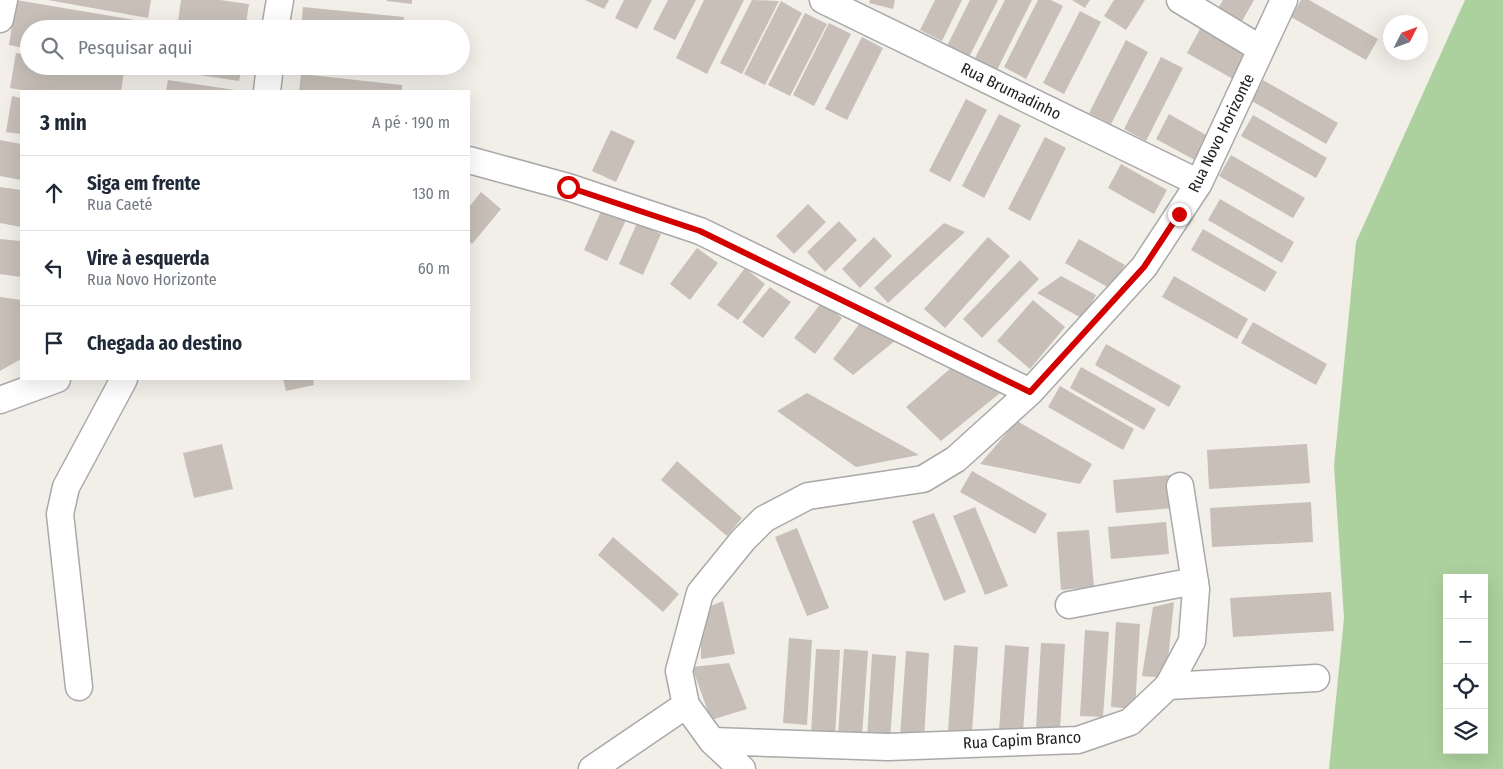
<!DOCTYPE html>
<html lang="pt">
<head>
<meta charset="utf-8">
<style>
  :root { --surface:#fff; --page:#f2f2f3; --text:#1f2937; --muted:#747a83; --line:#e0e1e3 }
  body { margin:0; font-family:"Fira Sans Condensed",sans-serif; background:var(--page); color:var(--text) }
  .controls { position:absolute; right:15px; bottom:15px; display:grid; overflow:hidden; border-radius:0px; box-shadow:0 5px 20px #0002 }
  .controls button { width:45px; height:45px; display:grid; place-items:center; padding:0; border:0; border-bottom:1px solid var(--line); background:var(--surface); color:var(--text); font:25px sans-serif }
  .compass { position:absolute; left:1383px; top:15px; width:45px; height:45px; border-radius:50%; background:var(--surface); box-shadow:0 5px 20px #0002; rotate:48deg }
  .stop { position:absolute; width:15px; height:15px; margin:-11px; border:4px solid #d40000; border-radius:50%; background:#fff }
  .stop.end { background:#d40000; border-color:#fff; box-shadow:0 1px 5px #0008 }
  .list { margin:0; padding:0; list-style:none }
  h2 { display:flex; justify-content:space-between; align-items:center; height:65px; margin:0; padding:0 20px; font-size:21px }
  h2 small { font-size:16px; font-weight:400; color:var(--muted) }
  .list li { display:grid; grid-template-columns:32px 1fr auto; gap:15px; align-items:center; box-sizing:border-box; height:75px; padding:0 20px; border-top:1px solid var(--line) }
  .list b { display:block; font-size:19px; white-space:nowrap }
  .list p { margin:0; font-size:16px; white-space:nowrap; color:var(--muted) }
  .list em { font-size:16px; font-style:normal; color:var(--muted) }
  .icon { flex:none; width:28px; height:28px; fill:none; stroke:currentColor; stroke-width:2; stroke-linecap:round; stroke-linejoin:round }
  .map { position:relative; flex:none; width:1503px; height:769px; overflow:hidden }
  .search { position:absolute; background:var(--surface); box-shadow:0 5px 20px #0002; left:20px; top:20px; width:450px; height:55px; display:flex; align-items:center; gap:12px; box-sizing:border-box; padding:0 18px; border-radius:28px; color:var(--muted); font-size:19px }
  .panel { position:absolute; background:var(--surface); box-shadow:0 5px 20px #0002; left:20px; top:90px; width:450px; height:290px; border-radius:0px }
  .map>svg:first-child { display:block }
  .forest { fill:#add19e; fill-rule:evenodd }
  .building { fill:#c7bfb8 }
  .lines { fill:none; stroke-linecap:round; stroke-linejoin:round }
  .minor-casing { stroke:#a9a9a9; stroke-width:29 }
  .minor { stroke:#fff; stroke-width:26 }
  .route { stroke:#d40000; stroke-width:6 }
  .labels { text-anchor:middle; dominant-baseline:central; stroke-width:4.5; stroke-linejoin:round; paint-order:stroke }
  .street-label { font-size:16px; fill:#222; stroke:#fff }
</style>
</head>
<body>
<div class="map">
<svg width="1503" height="769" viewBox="0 0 1503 769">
  <rect width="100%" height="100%" fill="#f2efe9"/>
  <path class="forest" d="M1465 0H1503V769H1329L1344 618 1334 466 1356 242ZM1447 578H1484V750H1447Z"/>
  <path class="building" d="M16 0 141 21 140 29H29V49L9 45Z
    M48 0H151L148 18Z
    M181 0H220L249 4 245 29H177Z
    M387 0H412V4L387 1Z
    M585 0H609L604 9Z
    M624 0H652L637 29 615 18Z
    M668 0H696L675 40 653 29Z
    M704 0H744L707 74 676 58Z
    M752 0 779 1 742 74 720 63Z
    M870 0H895L893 9 869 3Z
    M935 0H962L942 41 920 30Z
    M970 0H998L969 57 947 46Z
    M1005 0H1032L997 70 975 58Z
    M1038 0H1051L1063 6 1026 79 1004 67Z
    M1072 0H1090L1085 8Z
    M1114 0H1145L1126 30 1104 16Z
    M1223 0H1254L1241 23 1217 10Z
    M1301 0H1309L1378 39 1366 60 1291 17Z
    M781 1 802 13 765 85 744 74Z
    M303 7 404 17 403 29 301 28Z
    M1080 11 1101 22 1064 94 1043 83Z
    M805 13 827 24 790 96 768 85Z
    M829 23 851 34 814 106 793 95Z
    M1200 29 1246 55 1233 79 1187 53Z
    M862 37 883 48 847 120 825 109Z
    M1126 40 1148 52 1111 124 1089 113Z
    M16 53 29 55V66H93L124 72 121 91H27L10 88Z
    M1161 57 1183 68 1146 141 1124 129Z
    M173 66H242L239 81 173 71Z
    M301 74 402 85V91H299Z
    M168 80 235 90V91H166Z
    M1263 80 1338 123 1326 144 1252 101Z
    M12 96 21 98V134L6 132Z
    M966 99 987 110 950 182 929 171Z
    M999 114 1021 125 984 198 962 186Z
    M1169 114 1215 140 1202 164 1156 139Z
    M1253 115 1327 158 1316 178 1241 136Z
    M611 130 635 141 616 182 592 171Z
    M1045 137 1066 148 1030 221 1008 209Z
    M0 140 21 144V180L0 176Z
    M1231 155 1305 198 1293 218 1219 176Z
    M1121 164 1167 190 1154 214 1108 188Z
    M0 187 21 190V227L0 223Z
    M481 192 501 209 472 244 469 241V207Z
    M1220 199 1294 242 1282 263 1208 220Z
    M808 204 826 222 794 254 776 236Z
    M602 209 626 220 607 261 584 250Z
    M839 221 857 240 825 272 807 252Z
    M637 223 661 234 643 275 619 264Z
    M944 223 965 232 888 303 874 288Z
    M1203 229 1277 272 1265 292 1191 250Z
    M874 237 892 256 860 288 842 269Z
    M988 237 1010 256 945 328 924 309Z
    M0 239 21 241V277L0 274Z
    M1079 239 1125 265 1111 289 1065 263Z
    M697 248 718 263 690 300 670 284Z
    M1020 260 1039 279 982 338 963 319Z
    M745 268 765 284 738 320 717 305Z
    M1061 276 1096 295 1083 319 1037 293Z
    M1174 276 1248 319 1237 339 1162 297Z
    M770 287 791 302 763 338 742 322Z
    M0 297 21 300V359L0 371Z
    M1033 300 1065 327 1030 369 997 341Z
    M822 302 842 318 815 354 794 338Z
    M1253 322 1327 364 1316 385 1241 343Z
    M860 323 896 340 853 375 833 359Z
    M1106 344 1181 386 1169 407 1095 365Z
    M1081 367 1156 409 1144 430 1070 388Z
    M951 368 1005 389 941 441 906 407Z
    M283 379H313L314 385 286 391Z
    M1060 386 1134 429 1123 450 1048 407Z
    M807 393 919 455 856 467 777 411Z
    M1017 421 1092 464 1080 484 980 464Z
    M222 444 233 489 194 498 183 453Z
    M1307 444 1310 483 1209 489 1207 450Z
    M677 461 742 518 727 536 661 480Z
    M972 471 1047 514 1035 534 960 492Z
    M1171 475 1174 508 1116 513 1113 480Z
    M1311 502 1313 542 1212 547 1210 508Z
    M975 507 1008 586 985 595 953 516Z
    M934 513 966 592 944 601 912 521Z
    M1166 522 1169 554 1111 559 1108 527Z
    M797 528 829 608 807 616 775 537Z
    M1089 530 1094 587 1061 590 1057 532Z
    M613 537 679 594 663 612 598 555Z
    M1331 592 1334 631 1233 637 1230 598Z
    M723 601 735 654 701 659V610Z
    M1174 602 1166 678 1142 676 1153 607Z
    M1116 622 1140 624 1135 709 1111 707Z
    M1085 630 1109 632 1103 717 1080 716Z
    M789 638 812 640 807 725 783 723Z
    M1041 643 1065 644 1060 730 1036 728Z
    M954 645 978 647 972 732 948 731Z
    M1005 645 1029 647 1023 732 999 731Z
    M816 649 840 650 835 736 811 734Z
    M844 649 868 651 862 736 838 735Z
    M906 651 929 653 924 739 900 737Z
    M872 654 896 656 890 741 867 739Z
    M729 663 747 709 711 720 692 667Z"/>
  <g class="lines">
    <defs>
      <path id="minor" d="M823 0 1199 183
        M1180 0 1261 49
        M0 19 4 0
        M275 29 280 0
        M267 91 270 66
        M469 160 568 187 700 231 1030 392
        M0 400 57 379
        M1069 605 1195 581
        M1168 686 1316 678
        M79 687 60 514 66 487 124 379
        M712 741 888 747 1078 740 1130 722 1168 686 1192 641 1196 589 1180 486
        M592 769 686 705
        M742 769 712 741 686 705 679 671 700 593 743 540 764 519 808 496 923 479 956 459 1030 392 1144 267 1199 183 1284 0"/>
    </defs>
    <use href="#minor" class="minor-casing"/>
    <use href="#minor" class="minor"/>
  </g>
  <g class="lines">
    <path class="route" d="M568 187 700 231 1030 392 1144 267 1179 214"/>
  </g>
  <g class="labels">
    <g class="street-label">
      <text transform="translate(1011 91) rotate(26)">Rua Brumadinho</text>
      <text transform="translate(1221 133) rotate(-64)">Rua Novo Horizonte</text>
      <text transform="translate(1022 740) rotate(-3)">Rua Capim Branco</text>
    </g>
  </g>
</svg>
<div class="controls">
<button>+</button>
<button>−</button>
<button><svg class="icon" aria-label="locate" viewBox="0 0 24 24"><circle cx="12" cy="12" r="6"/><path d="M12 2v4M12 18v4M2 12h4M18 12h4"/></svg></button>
<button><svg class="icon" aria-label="layers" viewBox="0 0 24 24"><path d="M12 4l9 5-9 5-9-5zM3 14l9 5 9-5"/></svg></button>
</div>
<svg class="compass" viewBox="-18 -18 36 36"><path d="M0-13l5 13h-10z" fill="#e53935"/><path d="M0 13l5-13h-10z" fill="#747a83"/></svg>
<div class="stop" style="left:568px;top:187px"></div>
<div class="stop end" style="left:1179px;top:214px"></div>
<div class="search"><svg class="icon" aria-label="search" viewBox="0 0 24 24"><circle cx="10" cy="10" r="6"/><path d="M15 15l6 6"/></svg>Pesquisar aqui</div>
<section class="panel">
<h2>3 min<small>A pé · 190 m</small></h2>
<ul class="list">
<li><svg class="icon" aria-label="ahead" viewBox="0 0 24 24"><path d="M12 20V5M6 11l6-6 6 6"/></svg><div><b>Siga em frente</b><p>Rua Caeté</p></div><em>130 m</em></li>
<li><svg class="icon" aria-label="left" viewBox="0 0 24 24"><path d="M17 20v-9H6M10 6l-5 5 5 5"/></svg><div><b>Vire à esquerda</b><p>Rua Novo Horizonte</p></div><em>60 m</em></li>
<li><svg class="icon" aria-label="arrive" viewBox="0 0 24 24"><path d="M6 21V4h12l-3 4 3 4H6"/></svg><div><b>Chegada ao destino</b></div></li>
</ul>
</section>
</div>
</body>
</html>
